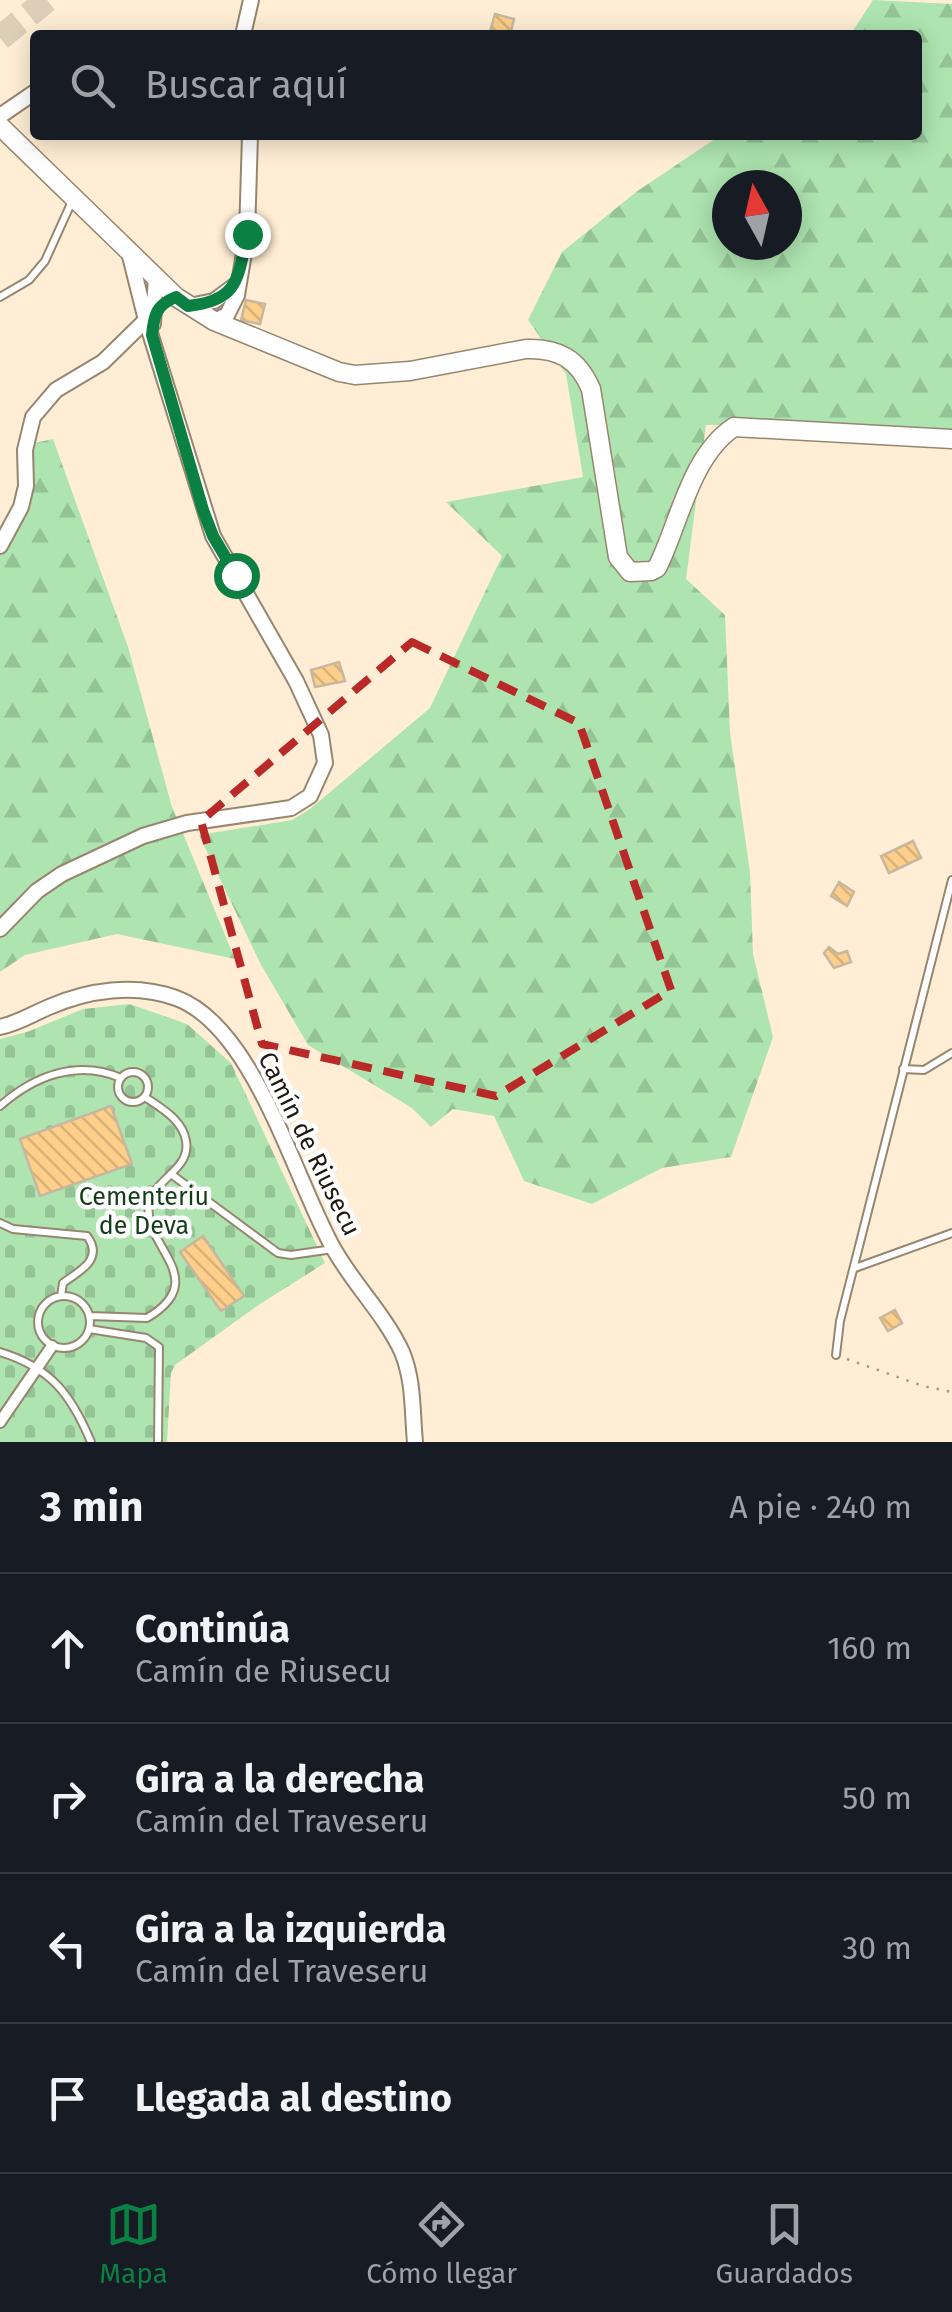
<!DOCTYPE html>
<html lang="es">
<head>
<meta charset="utf-8">
<style>
  :root { --surface:#171b24; --page:#242831; --text:#f1f3f6; --muted:#9ea1a6; --line:#363941; --accent:#0b8043 }
  body { margin:0; font-family:"Fira Sans",sans-serif; background:var(--page); color:var(--text) }
  .compass { position:absolute; left:712px; top:170px; width:90px; height:90px; border-radius:50%; background:var(--surface); box-shadow:0 5px 25px #0003; rotate:352deg }
  .stop { position:absolute; width:30px; height:30px; margin:-22px; border:8px solid #0b8043; border-radius:50%; background:#fff }
  .stop.end { background:#0b8043; border-color:#fff; box-shadow:0 2px 10px #0008 }
  .list { margin:0; padding:0; list-style:none }
  h2 { display:flex; justify-content:space-between; align-items:center; height:130px; margin:0; padding:0 40px; font-size:42px }
  h2 small { font-size:32px; font-weight:400; color:var(--muted) }
  .list li { display:grid; grid-template-columns:65px 1fr auto; gap:30px; align-items:center; box-sizing:border-box; height:150px; padding:0 40px; border-top:2px solid var(--line) }
  .list b { display:block; font-size:38px; white-space:nowrap }
  .list p { margin:0; font-size:32px; white-space:nowrap; color:var(--muted) }
  .list em { font-size:32px; font-style:normal; color:var(--muted) }
  .icon { flex:none; width:55px; height:55px; fill:none; stroke:currentColor; stroke-width:2; stroke-linecap:round; stroke-linejoin:round }
  .map { position:relative; flex:none; width:952px; height:1442px; overflow:hidden }
  .search { position:absolute; background:var(--surface); box-shadow:0 5px 25px #0003; left:30px; right:30px; top:30px; height:110px; display:flex; align-items:center; gap:25px; box-sizing:border-box; padding:0 35px; border-radius:10px; color:var(--muted); font-size:38px }
  .sheet { height:730px; background:var(--surface) }
  nav { display:flex; justify-content:space-around; align-items:center; box-sizing:border-box; height:140px; border-top:2px solid var(--line); background:var(--surface); font-size:28px; color:var(--muted) }
  nav a { display:grid; justify-items:center; gap:5px }
  nav .on { color:var(--accent) }
  .map>svg:first-child { display:block }
  .forest { fill:url(#forest-firs); fill-rule:evenodd }
  .cemetery { fill:url(#cemetery-stones) }
  .building { fill:url(#building-back-hatch); stroke:#c7b79f; stroke-width:2.5 }
  .lines { fill:none; stroke-linecap:round; stroke-linejoin:round }
  .motorway-tunnel { stroke:#ddceb7; stroke-width:25; stroke-dasharray:25 12; stroke-linecap:butt }
  .service-casing { stroke:#968670; stroke-width:10 }
  .pedestrian-casing { stroke:#968670; stroke-width:14 }
  .minor-casing { stroke:#968670; stroke-width:18 }
  .tertiary-casing { stroke:#968670; stroke-width:21 }
  .path { stroke:#a69a87; stroke-width:2.5; stroke-dasharray:2.5 8; stroke-linecap:butt }
  .service { stroke:#fff; stroke-width:6 }
  .pedestrian { stroke:#fff; stroke-width:10 }
  .minor { stroke:#fff; stroke-width:14 }
  .tertiary { stroke:#fff; stroke-width:18 }
  .route { stroke:#0b8043; stroke-width:12 }
  .marked { fill:none; stroke:#b82928; stroke-width:8; stroke-dasharray:20 12; stroke-linejoin:round }
  .labels { text-anchor:middle; dominant-baseline:central; stroke-width:9; stroke-linejoin:round; paint-order:stroke }
  .street-label { font-size:25px; fill:#1d170e; stroke:#fff }
  .park-label { font-size:25px; fill:#123d18; stroke:#fff }
</style>
</head>
<body>
<div class="map">
<svg width="952" height="1442" viewBox="0 0 952 1442">
  <defs>
    <pattern id="forest-firs" width="22" height="20" patternUnits="userSpaceOnUse" patternTransform="scale(2.5)"><rect width="22" height="20" fill="#ade4b0"/><path d="M5 1l3.5 6h-7zM16 11l3.5 6h-7z" fill="#94c396"/></pattern>
    <pattern id="cemetery-stones" width="16" height="16" patternUnits="userSpaceOnUse" patternTransform="scale(2.5)"><rect width="16" height="16" fill="#ade4b0"/><path d="M2 7V4a2 2 0 0 1 4 0v3zM10 15v-3a2 2 0 0 1 4 0v3z" fill="#94c396"/></pattern>
    <pattern id="building-back-hatch" width="6" height="6" patternUnits="userSpaceOnUse" patternTransform="scale(2.5)"><rect width="6" height="6" fill="#fdcf8a"/><path d="M-1 5l2 2M0 0l6 6M5-1l2 2" fill="none" stroke="#d8b176"/></pattern>
  </defs>
  <rect width="100%" height="100%" fill="#ffeed5"/>
  <path class="forest" d="M873 0 952 4V431L899 426 706 425 686 579 725 615 730 733 750 872 753 954 773 1037 731 1157 662 1168 592 1204 524 1181 494 1116 453 1109 431 1127 412 1108 308 1045 260 963 199 835 292 820 310 809 430 708 502 556 446 502 583 477 566 374 528 320 562 252 636 192 721 135H917V35H850ZM727 185H787V245H727Z
    M53 439 128 647 172 807 235 959 117 934 25 955 0 972V553L10 537 34 443Z"/>
  <path class="cemetery" d="M130 1004 187 1024 231 1063 325 1263 260 1304 175 1365 171 1373 167 1442H0V1039L27 1032 83 1009Z"/>
  <path class="building" d="M495 14 514 19 510 35H489Z
    M246 300 265 304 260 324 241 320Z
    M339 662 345 681 315 687 311 670Z
    M913 841 921 858 889 873 881 856Z
    M839 882 854 892 847 906 831 896Z
    M829 947 838 954 847 951 851 962 834 968 824 953Z
    M111 1106 132 1164 40 1196 20 1139Z
    M203 1236 244 1296 221 1311 180 1252Z
    M895 1310 902 1323 888 1331 880 1318Z"/>
  <g class="lines">
    <path class="motorway-tunnel" d="M0 38 47 0"/>
    <defs>
      <path id="service" d="M0 297 29 280 45 261 73 199
        M903 1069 924 1070 952 1053
        M118 1087a15 15 0 1 1 30 0a15 15 0 1 1-30 0Z
        M0 1106C34 1076 77 1059 121 1078
        M171 1174 278 1253 291 1255 333 1249
        M0 1223 13 1229 87 1236C104 1259 81 1270 63 1283L61 1296
        M855 1268 952 1233
        M38 1322a26 26 0 1 1 52 0a26 26 0 1 1-52 0Z
        M90 1316 147 1318C213 1279 142 1246 149 1205 153 1179 191 1170 186 1141 183 1120 161 1108 145 1097
        M89 1329 146 1338 159 1347 158 1442
        M0 1352C50 1367 71 1394 91 1442
        M836 1355 840 1321 952 880"/>
      <path id="pedestrian" d="M0 1422 52 1346"/>
      <path id="minor" d="M243 35 251 0
        M0 116 35 92
        M189 306 214 301 237 284
        M214 321 227 315 237 295 247 235 250 135
        M153 324 156 277
        M0 546 21 507 26 486 25 450 33 417 56 390 103 362 146 320
        M0 929 37 891 62 874 143 836 187 823 291 808 310 796 325 763 321 735 296 681 213 536 146 320 130 256
        M0 1027C19 1023 32 1014 49 1007 88 990 135 983 176 998 253 1026 293 1174 331 1244 351 1282 384 1313 402 1352 414 1381 412 1411 415 1442"/>
      <path id="tertiary" d="M0 126 176 297 214 321 339 372 355 375 410 371 526 349C559 348 578 359 591 389L618 557 630 572 651 571 657 568C679 525 690 456 734 427L952 439"/>
    </defs>
    <use href="#service" class="service-casing"/>
    <use href="#pedestrian" class="pedestrian-casing"/>
    <use href="#minor" class="minor-casing"/>
    <use href="#tertiary" class="tertiary-casing"/>
    <path class="path" d="M847 1359 923 1386 952 1392"/>
    <use href="#service" class="service"/>
    <use href="#pedestrian" class="pedestrian"/>
    <use href="#minor" class="minor"/>
    <use href="#tertiary" class="tertiary"/>
  </g>
  <g class="lines">
    <path class="route" d="M236 575 213 536 203 510 152 335C154 315 156 305 176 297L188 306C239 301 238 278 247 234"/>
  </g>
  <path class="marked" d="M412 642 579 723 671 990 496 1096 262 1044 201 821Z"/>
  <g class="labels">
    <g class="street-label">
      <text transform="translate(309 1144) rotate(64)">Camín de Riusecu</text>
    </g>
    <g class="park-label">
      <text x="144" y="1197">Cementeriu<tspan x="144" dy="29">de Deva</tspan></text>
    </g>
  </g>
</svg>
<svg class="compass" viewBox="-18 -18 36 36"><path d="M0-13l5 13h-10z" fill="#e53935"/><path d="M0 13l5-13h-10z" fill="#9ea1a6"/></svg>
<div class="stop" style="left:236px;top:575px"></div>
<div class="stop end" style="left:247px;top:234px"></div>
<div class="search"><svg class="icon" aria-label="search" viewBox="0 0 24 24"><circle cx="10" cy="10" r="6"/><path d="M15 15l6 6"/></svg>Buscar aquí</div>
</div>
<section class="sheet">
<h2>3 min<small>A pie · 240 m</small></h2>
<ul class="list">
<li><svg class="icon" aria-label="ahead" viewBox="0 0 24 24"><path d="M12 20V5M6 11l6-6 6 6"/></svg><div><b>Continúa</b><p>Camín de Riusecu</p></div><em>160 m</em></li>
<li><svg class="icon" aria-label="right" viewBox="0 0 24 24"><path d="M7 20v-9h11M14 6l5 5-5 5"/></svg><div><b>Gira a la derecha</b><p>Camín del Traveseru</p></div><em>50 m</em></li>
<li><svg class="icon" aria-label="left" viewBox="0 0 24 24"><path d="M17 20v-9H6M10 6l-5 5 5 5"/></svg><div><b>Gira a la izquierda</b><p>Camín del Traveseru</p></div><em>30 m</em></li>
<li><svg class="icon" aria-label="arrive" viewBox="0 0 24 24"><path d="M6 21V4h12l-3 4 3 4H6"/></svg><div><b>Llegada al destino</b></div></li>
</ul>
</section>
<nav>
<a class="on"><svg class="icon" aria-label="map" viewBox="0 0 24 24"><path d="M3 6l6-2 6 2 6-2v14l-6 2-6-2-6 2zM9 4v14M15 6v14"/></svg>Mapa</a>
<a><svg class="icon" aria-label="directions" viewBox="0 0 24 24"><path d="M12 3l9 9-9 9-9-9zM9 14v-3h6M13 9l2 2-2 2"/></svg>Cómo llegar</a>
<a><svg class="icon" aria-label="saved" viewBox="0 0 24 24"><path d="M7 4h10v16l-5-4-5 4z"/></svg>Guardados</a>
</nav>
</body>
</html>
